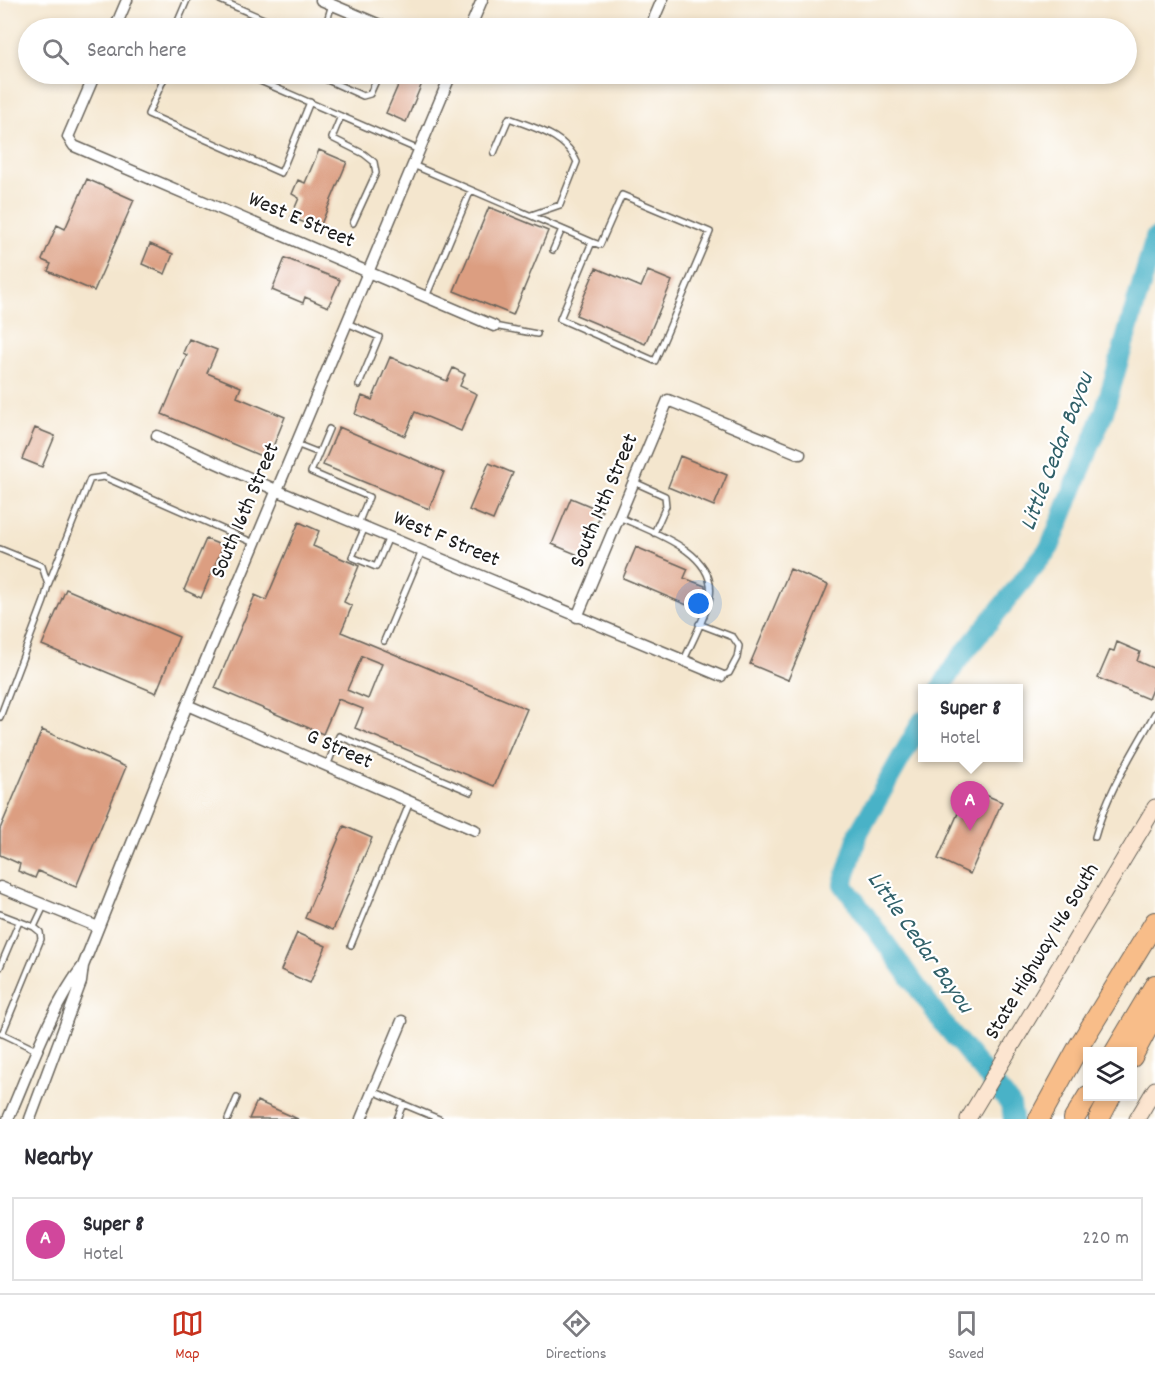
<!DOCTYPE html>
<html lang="en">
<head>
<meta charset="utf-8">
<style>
  :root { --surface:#fff; --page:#f7f7f7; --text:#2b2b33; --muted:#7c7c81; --line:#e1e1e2; --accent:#c8321e }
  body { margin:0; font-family:Dekko,sans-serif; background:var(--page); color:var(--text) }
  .controls { position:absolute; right:18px; bottom:18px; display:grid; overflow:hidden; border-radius:0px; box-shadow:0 3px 9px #0003 }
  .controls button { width:54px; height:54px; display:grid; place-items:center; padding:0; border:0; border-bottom:2px solid var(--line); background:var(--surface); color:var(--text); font:30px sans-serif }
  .you { position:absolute; left:699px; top:604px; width:21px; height:21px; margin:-15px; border:4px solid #fff; border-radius:50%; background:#1a73e8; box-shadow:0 0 0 9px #1a73e833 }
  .badge { display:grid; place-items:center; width:39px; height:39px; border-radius:50%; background:var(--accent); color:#fff; font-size:20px; font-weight:700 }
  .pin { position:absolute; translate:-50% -50px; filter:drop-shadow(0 2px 3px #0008) }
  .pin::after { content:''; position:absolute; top:32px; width:21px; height:18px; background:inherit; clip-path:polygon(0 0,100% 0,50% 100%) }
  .popup { position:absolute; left:918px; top:684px; width:105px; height:78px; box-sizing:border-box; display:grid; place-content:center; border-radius:0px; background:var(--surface); filter:drop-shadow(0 2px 4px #0005); font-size:20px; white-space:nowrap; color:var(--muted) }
  .popup b { font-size:22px; color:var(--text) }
  .popup::after { content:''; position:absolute; left:50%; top:100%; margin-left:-12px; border:12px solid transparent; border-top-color:var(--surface) }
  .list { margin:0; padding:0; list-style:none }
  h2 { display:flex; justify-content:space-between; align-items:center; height:78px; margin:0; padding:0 24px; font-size:26px }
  h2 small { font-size:20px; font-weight:400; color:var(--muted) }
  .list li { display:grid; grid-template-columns:39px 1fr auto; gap:18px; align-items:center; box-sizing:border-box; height:84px; margin:0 12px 12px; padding:0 12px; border:2px solid var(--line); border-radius:0px }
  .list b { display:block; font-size:22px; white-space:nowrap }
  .list p { margin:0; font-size:20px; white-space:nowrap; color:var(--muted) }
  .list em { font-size:20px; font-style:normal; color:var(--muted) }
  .icon { flex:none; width:33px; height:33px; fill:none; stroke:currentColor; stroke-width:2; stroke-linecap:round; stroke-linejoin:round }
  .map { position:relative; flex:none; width:1155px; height:1119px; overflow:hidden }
  .search { position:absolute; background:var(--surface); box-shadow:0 3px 9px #0003; left:18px; right:18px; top:18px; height:66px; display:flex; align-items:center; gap:15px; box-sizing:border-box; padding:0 21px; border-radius:33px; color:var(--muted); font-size:22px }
  .sheet { height:174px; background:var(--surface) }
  nav { display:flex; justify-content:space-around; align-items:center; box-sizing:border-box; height:84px; border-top:2px solid var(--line); background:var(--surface); font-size:16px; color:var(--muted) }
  nav a { display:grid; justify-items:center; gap:3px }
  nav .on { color:var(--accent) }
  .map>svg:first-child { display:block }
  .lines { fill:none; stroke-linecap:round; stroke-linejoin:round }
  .river { stroke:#49b2c7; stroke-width:20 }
  .building { fill:#dc9e81; fill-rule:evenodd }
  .lane-casing { stroke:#68635a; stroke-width:8 }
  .street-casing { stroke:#68635a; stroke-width:13 }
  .secondary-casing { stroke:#68635a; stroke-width:17 }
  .highway-casing { stroke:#68635a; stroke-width:22 }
  .lane { stroke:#fff; stroke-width:5 }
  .street { stroke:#fff; stroke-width:10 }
  .secondary { stroke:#fce5d0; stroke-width:15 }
  .highway { stroke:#f8bd89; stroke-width:20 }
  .labels { text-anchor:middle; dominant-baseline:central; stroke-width:4.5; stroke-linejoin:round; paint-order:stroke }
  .street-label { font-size:22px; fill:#1c1c1c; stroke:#fff }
  .water-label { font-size:24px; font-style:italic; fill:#306069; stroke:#fff }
</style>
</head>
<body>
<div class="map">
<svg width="1155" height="1119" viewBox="0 0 1155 1119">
  <rect width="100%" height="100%" fill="#fff"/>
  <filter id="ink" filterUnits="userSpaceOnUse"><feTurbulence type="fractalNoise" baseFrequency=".0167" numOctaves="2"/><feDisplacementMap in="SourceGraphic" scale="12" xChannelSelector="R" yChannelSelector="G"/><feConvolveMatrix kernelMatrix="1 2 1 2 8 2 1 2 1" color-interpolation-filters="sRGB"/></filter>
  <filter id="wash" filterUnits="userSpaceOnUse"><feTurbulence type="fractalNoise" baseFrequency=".008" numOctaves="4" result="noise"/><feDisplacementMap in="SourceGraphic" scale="24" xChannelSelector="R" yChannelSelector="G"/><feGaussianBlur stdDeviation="1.35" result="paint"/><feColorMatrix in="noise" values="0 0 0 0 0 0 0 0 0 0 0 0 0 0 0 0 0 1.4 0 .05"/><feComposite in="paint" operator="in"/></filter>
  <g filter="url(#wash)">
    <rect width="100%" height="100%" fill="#f4e6ce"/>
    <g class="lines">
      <path class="river" d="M941 688 956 663 1050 547 1104 412 1155 238
        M922 721 859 832 843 884 943 1023 1011 1105 1013 1119"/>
    </g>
    <g id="blocks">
      <path class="building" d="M403 74H420L425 76 406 122 386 113Z
        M319 150 347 162 319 229 291 217 299 198 292 194 298 180 305 183Z
        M87 179 134 200 94 291 48 271 51 264 42 260 57 225 65 229Z
        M489 207 548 231 513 315 454 291Z
        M150 244 173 254 165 274 142 264Z
        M285 258 340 280 328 307 305 297 303 303 272 290Z
        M596 268 641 287 648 271 672 281 645 344 576 315Z
        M189 339 217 350 207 373 241 387 237 397 285 417 268 459 162 414 187 355 183 353Z
        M390 357 447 381 453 368 465 374 460 386 477 394 461 431 415 412 405 436 355 414 362 396 372 400Z
        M339 427 444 472 429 509 323 465Z
        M35 428 55 436 42 467 22 459Z
        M680 456 727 475 714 506 668 487Z
        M489 463 513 473 493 520 469 510Z
        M571 498 602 511 583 557 552 544Z
        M299 522 319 531 313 546 359 566 344 602 352 606 341 632 527 709 494 786 355 728 363 709 338 699 323 734 215 688 255 595 266 600ZM362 656 382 664 368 699 347 690Z
        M206 539 223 546 201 598 184 590Z
        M636 547 688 569 684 578 705 586V594L702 601 690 596 687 605 623 578Z
        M790 569 828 585 788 680 750 664Z
        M66 589 179 637 156 693 42 645Z
        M1117 642 1140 652 1137 661 1155 669V682L1148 699 1098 678 1110 650 1114 651Z
        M42 730 126 767 76 887 38 871 35 878 18 871 20 864 0 855V829Z
        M969 788 1002 802 970 874 938 859Z
        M344 826 372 838 333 930 305 918Z
        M297 933 326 946 310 983 281 970Z
        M257 1101 298 1119H249Z"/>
    </g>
  </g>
  <g filter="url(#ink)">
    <use href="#blocks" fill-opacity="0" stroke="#68635a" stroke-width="1.5"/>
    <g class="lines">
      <defs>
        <path id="lane" d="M220 0 284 28
          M175 28 187 0
          M325 28 332 4
          M166 74 148 114 281 173 310 102
          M244 74 419 150
          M314 74 363 96 370 94 379 74
          M341 116 332 138 364 154 374 162 376 173 353 223
          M494 153 509 118C534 128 566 135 577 162L560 205 531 215
          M413 165 592 242 560 319 655 361 710 232 622 195 600 245 592 242
          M553 250 562 229
          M426 297 471 190
          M347 323 379 337 359 385
          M494 326 537 334
          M329 429 311 472 369 497 358 524
          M296 444 319 453
          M634 482 665 496 666 506 654 533
          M619 517C650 531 717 552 710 596 707 614 692 642 684 660
          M365 527 352 557 376 567 389 537
          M0 549 42 566 48 585 44 601 0 717
          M48 585 90 479 104 477 254 543
          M699 624 733 637 739 646 737 658 729 673 721 676
          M384 641 422 551
          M327 766 339 736 471 792
          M1095 837C1107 792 1133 753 1155 713
          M0 914 34 927 40 932 41 939 2 1034
          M34 927 44 906
          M351 945 410 802
          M0 967 19 922
          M1 1033 36 1050
          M373 1091 403 1104 397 1119
          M403 1104 439 1119
          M228 1119 237 1098"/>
        <path id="street" d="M321 0 387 28
          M115 28 127 0
          M470 28 482 0
          M650 28 662 0
          M95 74 68 137 74 146 494 326
          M157 436 276 490 721 676
          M577 617 668 400 800 454
          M187 705 475 830
          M0 887 98 927
          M8 1119C29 1071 51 1007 83 966
          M30 1119 81 982 83 966 187 705 451 74
          M361 1119 402 1021"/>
        <path id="secondary" d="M968 1119 1155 807
          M1137 1119 1155 1089"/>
        <path id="highway" d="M1115 1052 1155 985
          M1132 1057 1155 1014
          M1039 1119 1079 1046 1155 922
          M1074 1119 1088 1096
          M1099 1119 1111 1096"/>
      </defs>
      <use href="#lane" class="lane-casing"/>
      <use href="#street" class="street-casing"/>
      <use href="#secondary" class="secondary-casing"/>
      <use href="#highway" class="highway-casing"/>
      <use href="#lane" class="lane"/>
      <use href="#street" class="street"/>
      <use href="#secondary" class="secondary"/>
      <use href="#highway" class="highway"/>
    </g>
  </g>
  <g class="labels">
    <g class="street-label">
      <text transform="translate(301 221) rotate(23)">West E Street</text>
      <text transform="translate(605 501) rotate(-67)">South 14th Street</text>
      <text transform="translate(246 511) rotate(-67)">South 16th Street</text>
      <text transform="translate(446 540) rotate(23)">West F Street</text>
      <text transform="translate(339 750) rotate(24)">G Street</text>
      <text transform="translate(1043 952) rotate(-59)">State Highway 146 South</text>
    </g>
    <g class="water-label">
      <text transform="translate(1058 452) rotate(-69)">Little Cedar Bayou</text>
      <text transform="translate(919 943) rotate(55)">Little Cedar Bayou</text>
    </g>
  </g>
</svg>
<div class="controls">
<button><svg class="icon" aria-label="layers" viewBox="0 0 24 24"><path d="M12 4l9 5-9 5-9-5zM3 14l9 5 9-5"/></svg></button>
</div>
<div class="you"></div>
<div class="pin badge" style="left:970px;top:831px;background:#d1479c">A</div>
<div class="popup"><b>Super 8</b>Hotel</div>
<div class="search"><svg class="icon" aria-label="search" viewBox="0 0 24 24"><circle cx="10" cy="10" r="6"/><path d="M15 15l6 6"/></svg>Search here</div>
</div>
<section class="sheet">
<h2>Nearby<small></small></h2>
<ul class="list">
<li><span class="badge" style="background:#d1479c">A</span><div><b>Super 8</b><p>Hotel</p></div><em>220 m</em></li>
</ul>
</section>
<nav>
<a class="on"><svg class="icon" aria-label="map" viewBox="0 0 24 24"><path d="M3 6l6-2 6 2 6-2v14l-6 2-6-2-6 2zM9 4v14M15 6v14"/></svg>Map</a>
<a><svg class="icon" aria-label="directions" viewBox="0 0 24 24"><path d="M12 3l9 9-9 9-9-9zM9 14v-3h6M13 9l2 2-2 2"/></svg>Directions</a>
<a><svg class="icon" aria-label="saved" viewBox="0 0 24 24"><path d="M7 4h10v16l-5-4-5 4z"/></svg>Saved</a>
</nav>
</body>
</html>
